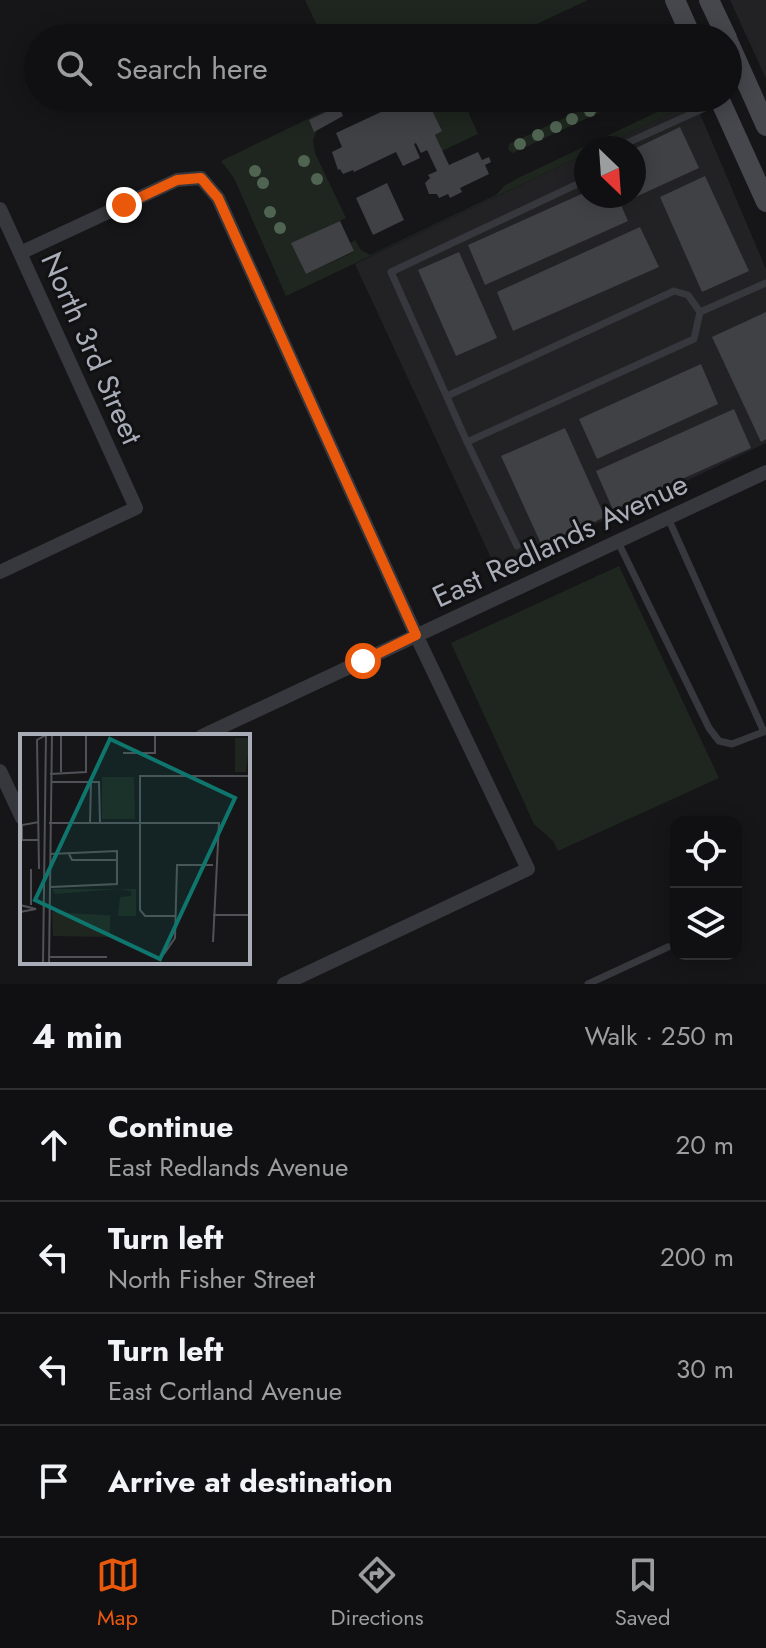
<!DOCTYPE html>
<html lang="en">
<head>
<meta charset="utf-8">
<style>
  :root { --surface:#101012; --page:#19191b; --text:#f1f3f6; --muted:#9c9d9f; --line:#303032; --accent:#ea580c }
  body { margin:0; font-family:Jost,sans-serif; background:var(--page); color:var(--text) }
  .controls { position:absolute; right:24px; bottom:24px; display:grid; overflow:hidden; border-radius:16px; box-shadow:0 4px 20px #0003 }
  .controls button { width:72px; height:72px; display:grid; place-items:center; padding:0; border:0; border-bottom:2px solid var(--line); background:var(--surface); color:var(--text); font:40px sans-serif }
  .compass { position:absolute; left:574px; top:136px; width:72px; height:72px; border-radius:50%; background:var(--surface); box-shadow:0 4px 20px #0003; rotate:155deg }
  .stop { position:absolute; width:24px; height:24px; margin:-18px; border:6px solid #ea580c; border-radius:50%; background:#fff }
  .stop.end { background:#ea580c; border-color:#fff; box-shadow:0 2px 8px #0008 }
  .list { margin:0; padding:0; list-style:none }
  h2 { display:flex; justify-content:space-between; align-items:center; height:104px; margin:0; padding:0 32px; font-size:34px }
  h2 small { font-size:26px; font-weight:400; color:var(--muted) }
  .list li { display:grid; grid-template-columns:52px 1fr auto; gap:24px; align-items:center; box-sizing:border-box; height:112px; padding:0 32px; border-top:2px solid var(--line) }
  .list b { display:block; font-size:30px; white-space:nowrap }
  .list p { margin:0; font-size:26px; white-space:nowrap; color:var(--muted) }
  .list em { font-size:26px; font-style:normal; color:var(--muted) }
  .icon { flex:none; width:44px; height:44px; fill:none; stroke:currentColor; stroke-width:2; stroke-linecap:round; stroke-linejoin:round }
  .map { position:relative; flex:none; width:766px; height:984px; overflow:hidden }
  .search { position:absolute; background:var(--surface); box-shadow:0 4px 20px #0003; left:24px; right:24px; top:24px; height:88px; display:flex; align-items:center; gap:20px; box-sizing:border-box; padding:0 28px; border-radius:44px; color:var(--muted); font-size:30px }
  .sheet { height:552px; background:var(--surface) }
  nav { display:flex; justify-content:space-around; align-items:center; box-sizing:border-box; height:112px; border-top:2px solid var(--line); background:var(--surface); font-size:22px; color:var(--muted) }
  nav a { display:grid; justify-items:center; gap:4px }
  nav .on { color:var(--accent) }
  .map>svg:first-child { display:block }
  .built { fill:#222225 }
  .green { fill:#1e261f }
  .building { fill:#404145 }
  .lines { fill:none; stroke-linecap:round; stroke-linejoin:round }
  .lane { stroke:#37383d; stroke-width:7 }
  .street { stroke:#37383d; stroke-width:14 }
  .secondary { stroke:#45474d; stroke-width:20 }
  .tree { fill:#506452 }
  .route { stroke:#ea580c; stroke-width:10 }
  .labels { text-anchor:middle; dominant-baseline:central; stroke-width:6; stroke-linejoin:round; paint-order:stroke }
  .street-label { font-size:30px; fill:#a8adb8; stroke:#111113 }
  .inset-road { fill:none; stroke:#505258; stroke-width:2 }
  .view { fill:#0f766e; fill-opacity:0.15; stroke:#0f766e; stroke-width:4 }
  .inset-edge { fill:none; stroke:#a8adb8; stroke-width:4 }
</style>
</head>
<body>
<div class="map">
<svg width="766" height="984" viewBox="0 0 766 984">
  <rect width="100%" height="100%" fill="#161618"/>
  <path class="built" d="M730 0H766V79Z
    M695 102 766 269V443L497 571 355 264 586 154V196H634V148H598Z"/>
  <path class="green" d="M305 0H588L507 38H323Z
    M351 98H359L309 120 314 131 317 130 313 140 315 153 346 218 292 243 306 274 354 252 350 243 355 240 361 250 370 255 496 195 504 186 518 178 670 106 675 98H693L695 102 598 148H586V154L286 296 234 178 221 161Z
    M426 98H462L478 134 442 151 435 135 441 131Z
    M607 98H630L513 153 508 150 509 144Z
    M619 566 719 778 558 851 553 841 534 824 451 643Z"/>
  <path class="building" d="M411 98H426L442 131 435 135 449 165 478 152 482 160 489 157 491 162 485 165 489 174 460 188 462 192 450 198 448 194 439 198 437 194H429L425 183 430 178 428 175 437 171 427 150 421 153 416 143 414 144 420 158 403 166 396 152 354 172 353 170 343 174 340 169 338 170 332 152 342 147 336 133Z
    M339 106 343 116 314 132 309 120Z
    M680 127 699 168 629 200 627 196H634V149Z
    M705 176 749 271 702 292 660 197Z
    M387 183 404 220 373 235 356 198Z
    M586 192V196H617L628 221 485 285 468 245Z
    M340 221 354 251 306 274 291 243Z
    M640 227 659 267 513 331 497 292Z
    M459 252 497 338 456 356 418 270Z
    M766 312V439L761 442 712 337Z
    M701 364 718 404 597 459 579 419Z
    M734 409 751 448 613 510 596 471Z
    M565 428 605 517 542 546 501 456Z"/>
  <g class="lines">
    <path class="lane" d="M616 148 720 101
      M586 180 391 272 467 442 694 339 700 312 766 283
      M447 396 674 291 688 295 700 312
      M467 442 517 546
      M668 518 764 732
      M618 542 709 728 719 741 732 744 766 731
      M588 984 668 947"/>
    <path class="street" d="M0 209 136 508 0 572
      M20 253 177 180 201 178 218 198 416 635 528 869 284 984
      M202 736 766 472
      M0 771 22 818"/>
    <path class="secondary" d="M675 0 692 38
      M709 0 727 38
      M728 41 766 126
      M719 98 766 202"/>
  </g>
  <g class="tree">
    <circle cx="590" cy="111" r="6"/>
    <circle cx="572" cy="119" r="6"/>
    <circle cx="556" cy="127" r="6"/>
    <circle cx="538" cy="135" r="6"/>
    <circle cx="520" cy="144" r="6"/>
    <circle cx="304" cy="161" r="6"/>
    <circle cx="255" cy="171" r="6"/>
    <circle cx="317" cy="179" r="6"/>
    <circle cx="263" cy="183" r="6"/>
    <circle cx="270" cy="212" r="6"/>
    <circle cx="280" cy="228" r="6"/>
  </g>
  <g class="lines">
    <path class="route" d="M124 205 177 180 201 178 218 198 416 635 363 661"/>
  </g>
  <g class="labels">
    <g class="street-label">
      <text transform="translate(92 348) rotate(66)">North 3rd Street</text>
      <text transform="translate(560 540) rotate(-25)">East Redlands Avenue</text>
    </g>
  </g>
  <g transform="translate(20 734)">
    <rect width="230" height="230" fill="#161618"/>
    <path d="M215 4H230L226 38H215ZM82 43H114L115 85H82ZM32 155H116V182H90V203L33 202 32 178 98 182 100 163 111 162V157L99 155 35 160Z" fill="#1e261f"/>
    <path class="inset-road" d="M103 19H135V0M41 38V0M30 40 66 38V0M31 48H79L80 89M29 89H199L193 208M70 89 71 47M19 106H2V91L19 88M30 120 97 117V150L31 153M49 120 52 126H97M11 135V171M19 135 17 6 26 1M0 171 16 175 0 178M193 181H230M156 182H125L120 176V42H230M144 220 155 204 157 131H193M29 223H87M23 230 26 0M29 230 32 0"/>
    <path class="view" d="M90 5 215 64 140 225 15 166Z"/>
    <rect width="230" height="230" class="inset-edge"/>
  </g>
</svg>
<div class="controls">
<button><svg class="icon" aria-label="locate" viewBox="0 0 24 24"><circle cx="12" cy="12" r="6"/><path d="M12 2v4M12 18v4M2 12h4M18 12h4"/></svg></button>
<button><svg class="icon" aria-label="layers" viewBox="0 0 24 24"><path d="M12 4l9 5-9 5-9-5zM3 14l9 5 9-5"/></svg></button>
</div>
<svg class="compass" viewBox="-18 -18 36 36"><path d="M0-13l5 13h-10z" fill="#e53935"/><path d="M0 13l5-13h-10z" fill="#9c9d9f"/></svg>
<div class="stop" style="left:363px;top:661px"></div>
<div class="stop end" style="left:124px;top:205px"></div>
<div class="search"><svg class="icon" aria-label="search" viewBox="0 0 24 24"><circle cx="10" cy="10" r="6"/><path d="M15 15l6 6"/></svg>Search here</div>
</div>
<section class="sheet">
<h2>4 min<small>Walk · 250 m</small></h2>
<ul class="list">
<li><svg class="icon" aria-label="ahead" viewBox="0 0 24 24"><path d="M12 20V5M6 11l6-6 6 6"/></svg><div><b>Continue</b><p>East Redlands Avenue</p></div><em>20 m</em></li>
<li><svg class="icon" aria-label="left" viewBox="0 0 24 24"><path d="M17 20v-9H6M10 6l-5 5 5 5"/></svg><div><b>Turn left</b><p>North Fisher Street</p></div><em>200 m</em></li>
<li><svg class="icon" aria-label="left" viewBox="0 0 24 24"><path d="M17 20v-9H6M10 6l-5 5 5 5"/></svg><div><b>Turn left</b><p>East Cortland Avenue</p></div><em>30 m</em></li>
<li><svg class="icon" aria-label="arrive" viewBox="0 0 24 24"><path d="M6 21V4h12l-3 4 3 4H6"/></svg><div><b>Arrive at destination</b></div></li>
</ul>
</section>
<nav>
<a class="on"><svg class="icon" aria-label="map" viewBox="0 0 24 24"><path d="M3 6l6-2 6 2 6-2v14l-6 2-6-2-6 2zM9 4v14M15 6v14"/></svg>Map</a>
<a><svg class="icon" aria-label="directions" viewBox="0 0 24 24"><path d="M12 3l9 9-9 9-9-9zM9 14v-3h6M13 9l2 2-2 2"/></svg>Directions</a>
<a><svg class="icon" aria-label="saved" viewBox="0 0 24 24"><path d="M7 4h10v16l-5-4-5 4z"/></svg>Saved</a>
</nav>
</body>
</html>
